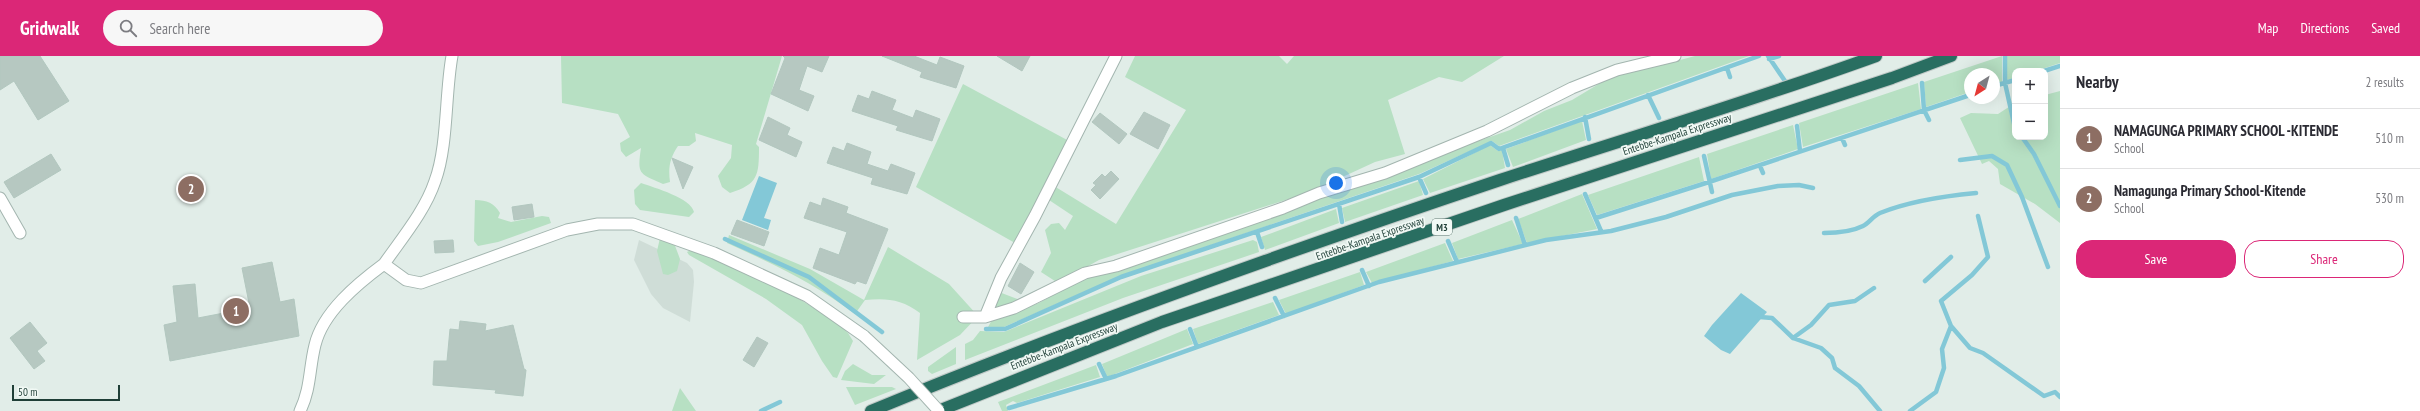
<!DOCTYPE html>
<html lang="en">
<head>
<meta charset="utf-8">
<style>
  :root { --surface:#fff; --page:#f7f7f7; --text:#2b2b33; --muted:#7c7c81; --line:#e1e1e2; --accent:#db2777 }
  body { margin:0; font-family:"PT Sans Narrow",sans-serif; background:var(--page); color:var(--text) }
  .controls { position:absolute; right:12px; top:12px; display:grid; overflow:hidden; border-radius:8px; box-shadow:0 4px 16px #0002 }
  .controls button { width:36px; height:36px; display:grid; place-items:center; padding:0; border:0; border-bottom:1px solid var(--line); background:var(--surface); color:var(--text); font:20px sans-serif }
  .compass { position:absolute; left:1964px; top:12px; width:36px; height:36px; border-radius:50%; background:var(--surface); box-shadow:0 4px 16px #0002; rotate:216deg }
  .scale { position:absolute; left:12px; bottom:10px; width:108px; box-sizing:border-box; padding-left:4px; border:2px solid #1f3f37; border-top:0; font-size:11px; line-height:14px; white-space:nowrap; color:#1f3f37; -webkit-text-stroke:3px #f1f9f5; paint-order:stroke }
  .you { position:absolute; left:1336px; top:127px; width:14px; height:14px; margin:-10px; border:3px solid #fff; border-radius:50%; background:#1a73e8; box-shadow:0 0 0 6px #1a73e833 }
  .badge { display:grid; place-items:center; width:26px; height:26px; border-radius:50%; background:var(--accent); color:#fff; font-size:13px; font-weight:700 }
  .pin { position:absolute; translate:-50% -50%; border:2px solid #fff; box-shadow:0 1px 4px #0006 }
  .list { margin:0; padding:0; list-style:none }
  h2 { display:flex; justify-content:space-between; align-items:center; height:52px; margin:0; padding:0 16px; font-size:17px }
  h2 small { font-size:13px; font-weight:400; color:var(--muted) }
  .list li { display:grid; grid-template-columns:26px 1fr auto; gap:12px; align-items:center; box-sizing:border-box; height:60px; padding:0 16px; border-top:1px solid var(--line) }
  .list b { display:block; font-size:15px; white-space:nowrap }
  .list p { margin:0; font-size:13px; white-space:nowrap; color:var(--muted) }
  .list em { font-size:13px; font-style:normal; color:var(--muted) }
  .actions { display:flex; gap:8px; padding:12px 16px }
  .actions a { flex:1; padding:9px 0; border:1px solid var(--accent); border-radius:16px; text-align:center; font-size:14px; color:var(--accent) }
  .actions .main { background:var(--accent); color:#fff }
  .icon { flex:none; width:22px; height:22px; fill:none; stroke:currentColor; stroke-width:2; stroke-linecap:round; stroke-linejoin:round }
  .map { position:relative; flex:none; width:2060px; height:355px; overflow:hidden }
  header { display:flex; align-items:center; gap:24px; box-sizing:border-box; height:56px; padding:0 20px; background:var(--accent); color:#fff }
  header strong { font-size:19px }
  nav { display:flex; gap:22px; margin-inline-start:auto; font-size:14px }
  .search { width:280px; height:36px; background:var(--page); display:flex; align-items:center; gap:10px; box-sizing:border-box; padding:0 14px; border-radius:22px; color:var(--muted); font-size:15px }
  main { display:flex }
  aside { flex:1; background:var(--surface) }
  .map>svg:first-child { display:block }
  .built { fill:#cfddd7 }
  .green { fill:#b7e0c3 }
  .water { fill:#83c8d7 }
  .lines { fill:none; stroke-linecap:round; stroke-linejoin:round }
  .stream { stroke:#83c8d7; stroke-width:4.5 }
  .building { fill:#b6c8c1; stroke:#b2c7bf }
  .minor-casing { stroke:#a3b5af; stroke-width:13 }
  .motorway-casing { stroke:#c0c9c7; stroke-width:14 }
  .minor { stroke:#fff; stroke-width:11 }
  .motorway { stroke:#296e61; stroke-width:12 }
  .minor-bridge-casing { stroke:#a3b5af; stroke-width:13; stroke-linecap:butt }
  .minor-bridge { stroke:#fff; stroke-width:11 }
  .labels { text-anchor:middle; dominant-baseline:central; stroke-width:3.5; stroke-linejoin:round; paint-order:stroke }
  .shield { fill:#f1f9f5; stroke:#5e7770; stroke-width:1 }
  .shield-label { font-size:10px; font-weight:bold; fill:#1f3f37 }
  .street-label { font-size:11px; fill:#1f3f37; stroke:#f1f9f5 }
</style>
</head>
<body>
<header>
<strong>Gridwalk</strong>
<div class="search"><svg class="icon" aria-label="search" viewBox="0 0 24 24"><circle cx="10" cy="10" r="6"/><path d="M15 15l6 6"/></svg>Search here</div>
<nav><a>Map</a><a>Directions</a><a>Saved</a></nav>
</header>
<main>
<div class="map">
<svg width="2060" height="355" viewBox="0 0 2060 355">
  <rect width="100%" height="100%" fill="#e1ede8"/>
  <path class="built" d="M639 184 687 207 693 214 694 226 690 266 663 252 651 238 634 204Z"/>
  <path class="green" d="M561 0H782L756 88 759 91C759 120 758 128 730 137L722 131 718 120 731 102 732 89 695 77 696 85 689 90H678C670 102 668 111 670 126L663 128C639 117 637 119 641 92L626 101 621 95 620 87 630 81 618 58 562 47Z
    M1135 0H1279L1287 8 1294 0H1504L1462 26 1439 21 1388 44 1405 98 1375 106 1310 136 1099 204 1058 227 1041 216 1051 197 1045 174 1051 168 1059 167 1065 174 1073 160 1049 144 1054 130 1116 168 1186 54 1125 21Z
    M1695 0H1749L1499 90 1492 85 1419 118 1120 220 1004 271H988L992 264 1039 247 1078 225 1091 221 1110 209 1327 138 1510 74 1544 55 1572 44 1602 26 1634 12 1669 7Z
    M2002 0V26L1994 28V18H1970V36L1926 51 1924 26Z
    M2007 0H2060V7L2036 15H2015V22L2007 24Z
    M1918 27 1921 53 1803 91 1799 67Z
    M963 28 1069 85 1015 187 916 131Z
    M2060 35V167L2035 148 2000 128 1998 113 1989 105 1982 108 1960 62 1971 57 1998 58 2015 47V81H2045V39Z
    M1582 65 1586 84 1513 111 1506 93Z
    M1793 69 1798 93 1711 123 1707 98Z
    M1490 89 1498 95 1502 94 1505 112 1430 137 1423 123Z
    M1699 101 1704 125 1597 159 1588 139Z
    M1419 125 1423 139 1345 166 1342 152Z
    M641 127C655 132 691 142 694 156L689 161 640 154 635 148 634 134Z
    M1582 138 1597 173 1527 187 1518 163Z
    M475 144C487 144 494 147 500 157L498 162 511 166 542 160 549 161 551 167 498 186 478 190 474 185Z
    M1336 153 1339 167 1265 194 1261 181Z
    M1512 164 1523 188 1458 203 1452 187Z
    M729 179 810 213 864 244 888 191 949 228 978 260 960 279 917 304 920 257C902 243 886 242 865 244L855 258C814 227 773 208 727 187Z
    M660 182 674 187 680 203 677 215 668 219 663 218 657 195Z
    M1253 184 1257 186 1259 196 1123 242 965 304V288L973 284 980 275 1004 276 1141 220Z
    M1445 187 1453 205 1372 227 1366 216Z
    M691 194 754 219 788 236 838 267 848 277 853 285 837 322 833 321 822 305 802 269 766 243 689 199 687 196Z
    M1360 216 1364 229 1286 258 1279 244Z
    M999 236 1023 245 991 256Z
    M1273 246 1279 259 1198 288 1193 273Z
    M1187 273 1193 288 1107 321 1102 308Z
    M956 291V308L932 318 928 315V311Z
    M853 308 872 319H886L874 328 841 324 845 315Z
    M1096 309 1100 321 1017 347 1013 345 1006 349 1008 355H1002L998 346Z
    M846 331H892L896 333 855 349Z
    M680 332 696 355H672Z"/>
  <path class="water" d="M759 120 777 127 764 162 771 164 768 174 742 164Z
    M1741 237 1767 256 1730 298 1721 294 1704 280 1712 269Z"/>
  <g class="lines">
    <path class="stream" d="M1768 0 1785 25
      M2005 0V27L2015 72
      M1769 3 1779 0
      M1727 12 1730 21
      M2044 15 2060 10
      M1922 27 1924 54 1929 64
      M1994 30 2015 24
      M1648 39 1659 62
      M1585 61 1589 83
      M1797 70 1800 95
      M2022 81 2034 98 2060 150
      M1842 82 1845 89
      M1503 92 1508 109
      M1704 100 1712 136
      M1960 104 1992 100 2007 109 2022 141 2048 211
      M1760 110 1763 117
      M1419 121 1426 137
      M1585 138 1601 175
      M1339 148 1342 166
      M1516 162 1525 189
      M1596 162 1709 126 1970 39
      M1257 176 1262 191
      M1824 177C1837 177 1851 176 1863 170 1869 167 1873 160 1880 157 1910 145 1944 140 1976 137
      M725 183 809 221 882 276
      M1448 185 1457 206
      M1362 214 1369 230
      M1925 225 1951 201
      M1275 242 1284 260
      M1760 261 1772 262 1793 282 1821 292 1832 302 1835 312 1859 330 1880 355
      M1951 270 1970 292 1983 297 2044 340 2055 336 2060 341
      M986 273H1005L1121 221 1419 121 1491 87 1499 93 1759 0
      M1190 273 1197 291
      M1793 282 1811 269 1829 249 1855 245 1874 232
      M1099 308 1106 323
      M1009 352 1116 320 1379 226 1546 184 1611 175 1666 161 1732 139 1778 130 1799 129 1813 132
      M761 355 780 346
      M1910 355 1936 336 1944 312 1942 293 1951 270 1941 245 1972 219 1988 201 1978 160"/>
  </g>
  <path class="building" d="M0 0H40L69 45 38 64 14 25 0 34Z
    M783 0H829L822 16 807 10 799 34 814 40 808 55 771 38 785 2Z
    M882 0H914L937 9 940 1 964 10 956 32 920 21 922 16Z
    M997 0H1030L1022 15Z
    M872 35 896 44 892 54 913 62 916 54 940 63 932 85 896 74 898 70 852 55 858 39 869 43Z
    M1144 56 1170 69 1158 93 1130 78Z
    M1100 57 1127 78 1119 88 1092 66Z
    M768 61 790 72 787 79 802 86 796 101 759 84Z
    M847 87 871 96 867 108 888 115 891 108 915 117 907 138 871 128 873 122 827 107 833 91 844 95Z
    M51 98 61 114 14 142 4 126Z
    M672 102 693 111 683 133Z
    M1111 115 1119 123 1100 143 1091 134 1096 129 1093 127 1102 118 1105 121Z
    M823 142 848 151 846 157 888 173 866 228 857 225 855 228 813 212 820 192 839 199 847 176 804 162 810 146 821 150Z
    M532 148 534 161 514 164 512 151Z
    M737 164 769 176 764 190 731 178Z
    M453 184 454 196 435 197 434 185Z
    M272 206 280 246 294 243 299 280 170 305 164 269 177 266 173 230 195 228 198 262 250 252 242 212Z
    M1020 207 1034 216 1021 238 1008 230Z
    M460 265 486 268 485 275 513 269 524 313 526 314 523 340 495 337 496 334 433 329 434 305H447L450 273 459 274Z
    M30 266 47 287 37 295 45 305 34 313 10 282Z
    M757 281 768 287 754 311 743 304Z"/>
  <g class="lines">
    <defs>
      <path id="minor" d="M452 0C445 38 448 90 435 125 425 155 402 182 384 208L406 224 421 227 567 174 598 168H633L714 197 807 240 864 280
        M0 142 20 177
        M963 261H985L1014 252 1085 217 1116 210 1283 152 1319 137 1385 117 1487 75 1572 32 1617 14 1675 0
        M985 261 1001 222 1035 160 1116 0
        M300 355C311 332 309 313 315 289 323 256 357 228 384 208"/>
      <path id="motorway" d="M871 355C1077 270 1288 195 1500 124 1625 83 1752 45 1876 0
        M938 355 1162 266 1504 149 1892 22 1951 0"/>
    </defs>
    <use href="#minor" class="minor-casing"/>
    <use href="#motorway" class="motorway-casing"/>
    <use href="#minor" class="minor"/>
    <use href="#motorway" class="motorway"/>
    <defs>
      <path id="minor-bridge" d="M864 280 909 322 939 355"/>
    </defs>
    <use href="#minor-bridge" class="minor-bridge-casing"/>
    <use href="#minor-bridge" class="minor-bridge"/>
  </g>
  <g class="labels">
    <rect class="shield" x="1432" y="163" width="20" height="16" rx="3"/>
    <g class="shield-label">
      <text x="1442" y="171">M3</text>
    </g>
    <g class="street-label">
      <text transform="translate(1677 78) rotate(-18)">Entebbe-Kampala Expressway</text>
      <text transform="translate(1370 182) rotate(-19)">Entebbe-Kampala Expressway</text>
      <text transform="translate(1064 290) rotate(-21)">Entebbe-Kampala Expressway</text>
    </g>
  </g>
</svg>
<div class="controls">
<button>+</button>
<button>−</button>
</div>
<svg class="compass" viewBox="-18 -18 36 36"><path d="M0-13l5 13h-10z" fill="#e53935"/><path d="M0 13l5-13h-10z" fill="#7c7c81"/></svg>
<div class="scale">50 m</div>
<div class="you"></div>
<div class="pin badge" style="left:236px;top:255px;background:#8d6e63">1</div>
<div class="pin badge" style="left:191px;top:133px;background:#8d6e63">2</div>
</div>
<aside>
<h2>Nearby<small>2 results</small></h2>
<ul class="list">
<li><span class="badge" style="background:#8d6e63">1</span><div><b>NAMAGUNGA PRIMARY SCHOOL -KITENDE</b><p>School</p></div><em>510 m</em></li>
<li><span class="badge" style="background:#8d6e63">2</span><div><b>Namagunga Primary School-Kitende</b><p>School</p></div><em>530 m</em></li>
</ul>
<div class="actions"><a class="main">Save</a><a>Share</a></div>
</aside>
</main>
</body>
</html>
